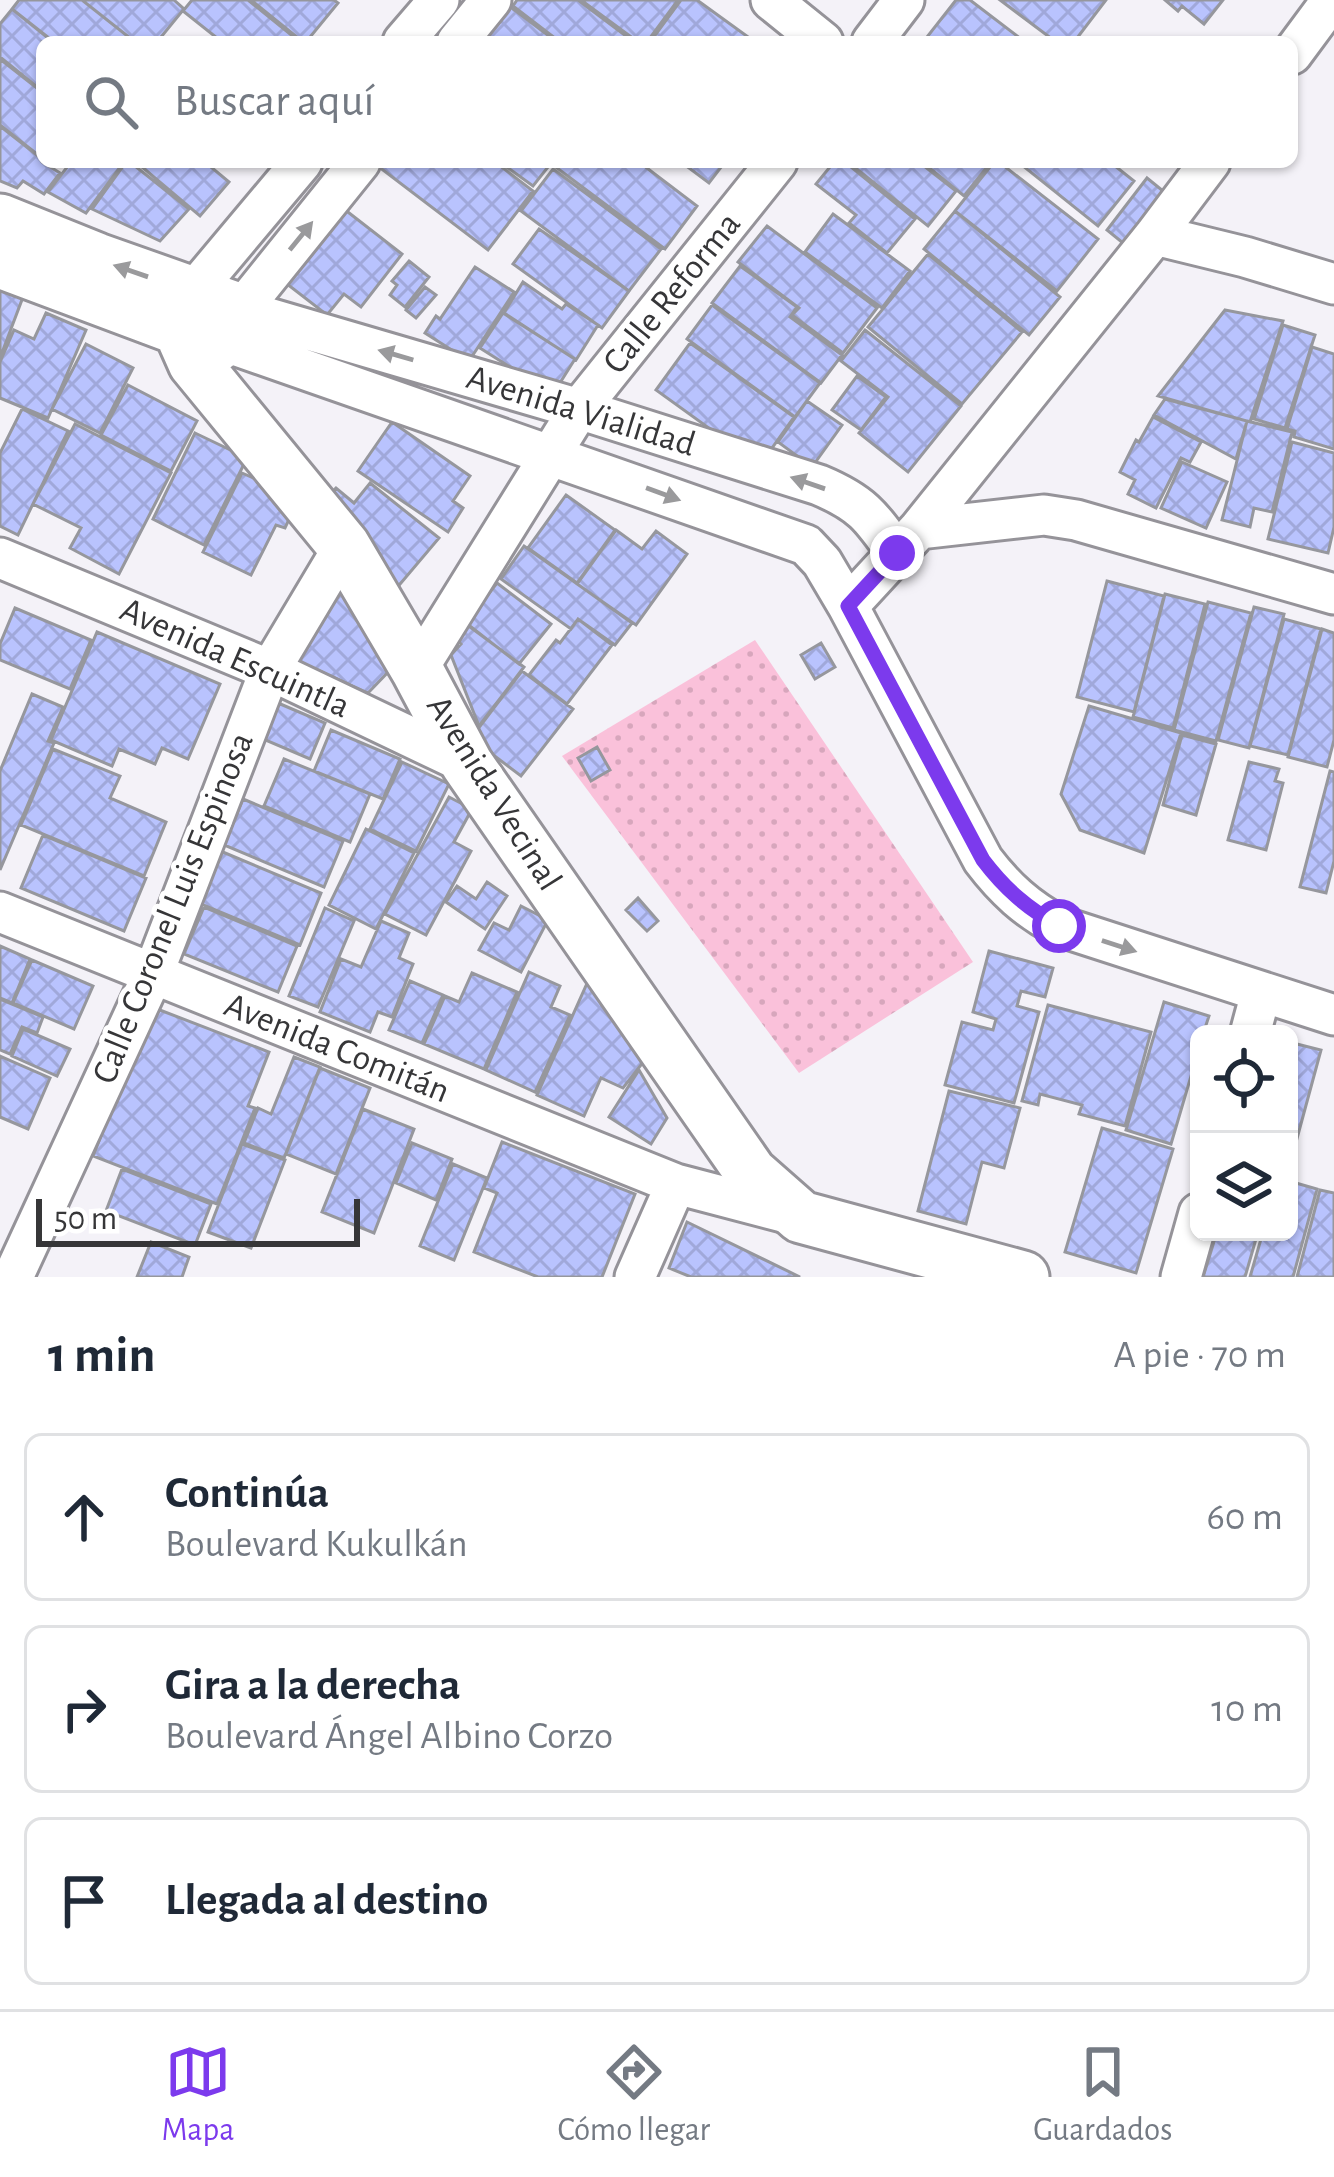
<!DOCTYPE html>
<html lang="es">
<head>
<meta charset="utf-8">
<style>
  :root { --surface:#fff; --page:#f6f6f7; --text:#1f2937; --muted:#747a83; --line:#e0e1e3; --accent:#7c3aed }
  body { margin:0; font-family:"Alegreya Sans",sans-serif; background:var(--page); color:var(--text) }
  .controls { position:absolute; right:36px; bottom:36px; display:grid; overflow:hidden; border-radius:18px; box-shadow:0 3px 9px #0004 }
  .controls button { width:108px; height:108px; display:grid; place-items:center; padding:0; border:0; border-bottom:3px solid var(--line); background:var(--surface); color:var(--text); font:60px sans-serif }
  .scale { position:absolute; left:36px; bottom:30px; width:324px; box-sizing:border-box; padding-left:12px; border:6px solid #363638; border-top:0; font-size:33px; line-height:42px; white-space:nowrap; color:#363638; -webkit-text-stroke:9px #fff; paint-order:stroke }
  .stop { position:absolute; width:36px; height:36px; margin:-27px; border:9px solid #7c3aed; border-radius:50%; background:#fff }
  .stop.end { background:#7c3aed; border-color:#fff; box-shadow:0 3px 12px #0008 }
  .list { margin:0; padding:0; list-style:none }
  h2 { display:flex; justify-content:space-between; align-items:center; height:156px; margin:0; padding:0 48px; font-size:51px }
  h2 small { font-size:39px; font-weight:400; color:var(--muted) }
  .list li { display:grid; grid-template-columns:78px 1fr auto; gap:36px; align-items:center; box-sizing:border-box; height:168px; margin:0 24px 24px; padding:0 24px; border:3px solid var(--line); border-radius:18px }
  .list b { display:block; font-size:45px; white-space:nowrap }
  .list p { margin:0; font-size:39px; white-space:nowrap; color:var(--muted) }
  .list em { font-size:39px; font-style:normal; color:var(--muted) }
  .icon { flex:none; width:66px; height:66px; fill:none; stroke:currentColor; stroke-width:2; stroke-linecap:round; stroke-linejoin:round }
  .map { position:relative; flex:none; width:1334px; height:1277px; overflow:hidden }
  .search { position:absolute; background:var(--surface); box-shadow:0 3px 9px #0004; left:36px; right:36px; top:36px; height:132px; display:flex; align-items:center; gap:30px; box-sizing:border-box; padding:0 42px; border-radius:18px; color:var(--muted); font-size:45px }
  .sheet { height:732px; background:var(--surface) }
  nav { display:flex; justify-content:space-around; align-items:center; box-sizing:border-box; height:168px; border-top:3px solid var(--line); background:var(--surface); font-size:33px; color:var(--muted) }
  nav a { display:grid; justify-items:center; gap:6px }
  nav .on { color:var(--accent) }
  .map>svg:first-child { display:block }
  .park { fill:url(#park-dots) }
  .building { fill:url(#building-cross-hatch); stroke:#96979d; stroke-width:3 }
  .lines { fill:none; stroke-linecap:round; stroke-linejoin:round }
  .minor-casing { stroke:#959399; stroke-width:45 }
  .tertiary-casing { stroke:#959399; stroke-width:57 }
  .minor { stroke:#fff; stroke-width:39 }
  .tertiary { stroke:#fff; stroke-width:51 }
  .oneway { fill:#9a9a9c }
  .route { stroke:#7c3aed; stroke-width:15 }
  .labels { text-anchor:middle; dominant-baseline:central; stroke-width:10; stroke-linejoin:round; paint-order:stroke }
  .street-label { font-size:36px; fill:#363638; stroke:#fff }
</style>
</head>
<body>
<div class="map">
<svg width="1334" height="1277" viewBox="0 0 1334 1277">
  <defs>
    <pattern id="park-dots" width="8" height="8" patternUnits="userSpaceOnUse" patternTransform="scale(3)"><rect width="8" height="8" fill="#fac1da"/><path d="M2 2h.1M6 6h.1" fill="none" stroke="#d7a6bc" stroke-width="1.8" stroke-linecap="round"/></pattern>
    <pattern id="building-cross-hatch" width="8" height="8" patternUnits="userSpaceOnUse" patternTransform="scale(3)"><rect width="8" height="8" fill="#b9c3fe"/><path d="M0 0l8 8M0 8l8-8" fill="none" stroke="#a0a8da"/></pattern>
  </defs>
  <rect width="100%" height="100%" fill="#f4f2f8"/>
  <path class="park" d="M755 640 973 962 799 1073 562 756Z"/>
  <path class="building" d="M19 0H82L135 42H54L12 9Z
    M82 0H174L184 9 157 42H135Z
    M192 0H248L300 42H222L183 11Z
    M251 0H334L338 3 306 42H303Z
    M517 0H578L634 42H560L513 6Z
    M581 0H678L647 42H638Z
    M681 0H697L755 42H650Z
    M956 0H970L1025 42H933L927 37Z
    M1000 0H1106L1074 42H1056Z
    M1165 0H1223L1204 24 1182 6 1178 11Z
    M508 5 557 42H479Z
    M12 9 53 42H42V91L0 57V24Z
    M0 59 42 92V158L0 125Z
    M0 126 42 159V162L60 173 44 194 23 181 17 188 0 181Z
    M71 162H124L86 213 48 192Z
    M126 162H130L189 209 160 241 92 209Z
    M136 162H205L229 182 200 216Z
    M383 162H495L533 191 488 250 379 167Z
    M500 162H552L533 186Z
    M555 162H639L697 206 665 249 553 165Z
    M681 162H725L709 183Z
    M834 162H845L915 219 887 253 849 223 856 215 816 184Z
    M848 162H919L956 191 928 226Z
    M922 162H991L964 196Z
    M994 162H999L1098 239 1057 291 955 211Z
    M1018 162H1110L1134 181 1098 226Z
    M553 169 661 249 629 291 521 211Z
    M1147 178 1168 195 1128 247 1107 230Z
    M344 209 402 254 361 307 344 294 327 315 287 284Z
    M955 211 1060 297 1029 335 924 249Z
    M833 214 910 271 882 308 805 252Z
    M767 226 877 308 843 353 792 315 799 308 738 262Z
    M539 229 629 291 602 328 513 264Z
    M928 254 1022 332 962 404 868 327Z
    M409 261 429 277 405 307 390 295 397 285 392 281Z
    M740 266 797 307 790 317 842 355 821 383 712 303Z
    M475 267 514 292 469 361 425 333 436 316 440 319Z
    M523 282 562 309 566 304 598 325 576 360 504 313Z
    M425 287 436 295 416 318 406 310Z
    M0 288 23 297 0 358Z
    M712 305 820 383 795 417 687 339Z
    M1225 310 1283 321 1250 422 1158 396Z
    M46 313 86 330 48 418 0 398V362L14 330 34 339Z
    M503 313 575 359 553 394 480 348Z
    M1283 325 1315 335 1285 428 1254 419Z
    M865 330 961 406 908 472 859 433 888 397 841 361Z
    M690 343 794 417 760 465 656 390Z
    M86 344 133 368 100 433 52 409Z
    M1312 347 1334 354V449L1294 437 1295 431 1287 429Z
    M857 376 886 397 861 430 832 410Z
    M128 385 197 421 171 471 101 435Z
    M1165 399 1247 421 1236 459 1154 415Z
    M807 401 842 425 812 467 778 442Z
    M22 409 68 431 18 535 0 526V453Z
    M1153 417 1201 442 1190 462 1181 458 1156 508 1128 494 1135 480 1120 472 1136 440 1139 442Z
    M1247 421 1292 432 1272 512 1254 508 1250 527 1222 520Z
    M392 422 470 476 453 501 463 508 448 532 358 471Z
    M75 424 171 473 119 574 70 548 81 528 33 504Z
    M195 433 247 458 204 545 153 519Z
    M1292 442 1334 453V527L1328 553 1268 539Z
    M1182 462 1227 482 1206 528 1161 508Z
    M242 473 299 498 285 528 276 525 251 575 203 552Z
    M370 483 439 538 390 596 328 496 336 488 354 503Z
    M566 495 615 530 577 583 528 548Z
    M616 530 642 549 656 531 687 554 636 625 577 584Z
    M524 546 632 623 615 645 578 619 571 629 501 579Z
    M1107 581 1164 596 1134 712 1077 697Z
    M497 583 551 624 519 664 466 623Z
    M345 587 393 667 368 693 298 661 332 589Z
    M1165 594 1205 604 1173 728 1133 717Z
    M1208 602 1251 613 1216 741 1174 730Z
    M1254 607 1284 614 1249 748 1218 740Z
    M15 608 91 640 70 689 0 660V644Z
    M578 619 612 645 567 704 529 675 556 640 560 643Z
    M1284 619 1321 629 1288 755 1250 746Z
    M466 624 524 667 479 726 451 655 461 644 454 637Z
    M1322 629 1334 633V740L1327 767 1288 757Z
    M97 632 220 684 188 759 162 748 155 764 119 749 112 766 51 740Z
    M821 643 835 667 815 679 801 655Z
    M522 671 573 709 521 776 471 738Z
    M32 694 63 707 48 741 54 743 0 870V771Z
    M278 703 325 723 310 759 263 739Z
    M1089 706 1181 733 1144 853 1080 830 1061 794Z
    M331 730 400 759 383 799 314 771Z
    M1182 735 1216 744 1196 815 1163 805Z
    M597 747 610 770 591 781 578 758Z
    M53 749 120 776 110 798 166 822 144 876 21 825Z
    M284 759 370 794 350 842 264 806Z
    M402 762 449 784 416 851 370 829Z
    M1249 762 1279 769 1275 781 1283 783 1266 850 1228 840Z
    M1330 771 1334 772V861L1326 893 1300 887Z
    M449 797 472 809 454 842 471 851 426 935 385 914Z
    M243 799 343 841 324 887 224 845Z
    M366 829 414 853 376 929 329 905Z
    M43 835 146 878 124 931 21 888Z
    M218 850 321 893 300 945 196 902Z
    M487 882 507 896 485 929 446 902 457 886 476 899Z
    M638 898 658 921 647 931 626 910Z
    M521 906 548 920 521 972 479 950 494 923 509 930Z
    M204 907 297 946 278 992 184 954Z
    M325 908 354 921 318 1007 289 996Z
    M381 921 409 933 399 958 413 964 392 1017 378 1012 370 1032 320 1012 341 959 361 967Z
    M0 946 30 959 12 1003 0 998Z
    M989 951 1053 968 1045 997 1021 991 1017 1006 1039 1012 1014 1103 945 1085 962 1022 993 1030 996 1019 973 1012Z
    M32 960 93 986 74 1029 13 1003Z
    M529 972 560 986 551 1007 570 1015 535 1092 486 1070Z
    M472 973 517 992 484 1069 424 1044 445 996 459 1002Z
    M589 979 648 1056 623 1088 601 1078 584 1116 537 1095Z
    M410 981 443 995 422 1043 389 1030Z
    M0 999 43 1017 37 1033 22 1027 10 1054 0 1050Z
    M1164 1002 1209 1016 1203 1034H1199V1049L1171 1144 1126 1130Z
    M1048 1005 1151 1032 1125 1126 1079 1114 1082 1105 1040 1094 1038 1105 1022 1101Z
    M152 1007 269 1052 248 1106 255 1108 217 1204 93 1156Z
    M23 1029 70 1049 57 1076 12 1056Z
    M1289 1042 1321 1050 1292 1157 1289 1156Z
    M0 1056 50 1078 28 1129 0 1117Z
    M294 1057 320 1067 284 1158 244 1143 258 1108 271 1114Z
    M320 1068 370 1088 336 1174 286 1154Z
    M639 1070 667 1118 651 1144 609 1117Z
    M949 1091 1020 1108 1004 1168 982 1162 966 1224 918 1211Z
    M363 1109 414 1129 374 1233 322 1212Z
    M1102 1128 1173 1149 1136 1273 1065 1252Z
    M502 1142 635 1194 602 1277H538L474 1252 497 1193 484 1188Z
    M412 1143 452 1159 436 1200 396 1183Z
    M242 1144 285 1160 251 1248 208 1232Z
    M453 1164 487 1178 454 1260 420 1246Z
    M122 1169 211 1204 195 1245 106 1211Z
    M1289 1181 1317 1189 1293 1277H1250L1263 1232H1289Z
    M1320 1190 1334 1193V1277H1297Z
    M687 1222 800 1277H691L669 1268Z
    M1217 1232H1258L1245 1277H1203Z
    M151 1242 189 1257 182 1277H137Z"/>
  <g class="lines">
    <defs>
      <path id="minor" d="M771 0 823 42
        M403 42 439 0
        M457 42 491 0
        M872 42 904 0
        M1292 54 1332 0
        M360 162 241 310 579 409 819 485C862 503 871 516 897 553
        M1155 235 1245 257 1334 284
        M193 292 302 162
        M223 341 806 545 822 562 848 606 983 860C1005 889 1027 909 1059 926L1334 1015
        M919 529 1044 515 1076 520 1334 594
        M0 558 270 670 467 764
        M848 606 919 529 1155 235 1210 162
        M417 670 579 409 777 162
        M0 912 676 1184
        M1250 1034 1261 993
        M13 1277 153 974 270 670 344 546
        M635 1277 676 1184 798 1216
        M1181 1277 1199 1213"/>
      <path id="tertiary" d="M0 220 97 259 241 310 223 341 194 363
        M0 262 179 329 208 337
        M193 292 179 329 194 363 344 546 417 670 467 764 751 1173 801 1217 1023 1277"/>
    </defs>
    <use href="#minor" class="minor-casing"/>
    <use href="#tertiary" class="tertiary-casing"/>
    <use href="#minor" class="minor"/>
    <use href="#tertiary" class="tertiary"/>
  </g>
  <defs><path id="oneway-solid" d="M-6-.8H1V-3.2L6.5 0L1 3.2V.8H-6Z" transform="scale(3)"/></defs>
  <g class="oneway">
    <use href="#oneway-solid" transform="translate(301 236) rotate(-51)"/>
    <use href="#oneway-solid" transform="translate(131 271) rotate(-161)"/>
    <use href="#oneway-solid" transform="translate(396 355) rotate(-164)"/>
    <use href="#oneway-solid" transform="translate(808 483) rotate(-161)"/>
    <use href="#oneway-solid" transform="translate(663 494) rotate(20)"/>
    <use href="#oneway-solid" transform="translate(1119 946) rotate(18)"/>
  </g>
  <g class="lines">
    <path class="route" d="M897 553 848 606 983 860C1005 889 1027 908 1059 926"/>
  </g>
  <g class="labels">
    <g class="street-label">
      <text transform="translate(672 293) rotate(-51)">Calle Reforma</text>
      <text transform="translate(581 411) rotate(17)">Avenida Vialidad</text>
      <text transform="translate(235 658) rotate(24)">Avenida Escuintla</text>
      <text transform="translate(494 793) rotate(58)">Avenida Vecinal</text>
      <text transform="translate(173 908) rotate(-68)">Calle Coronel Luis Espinosa</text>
      <text transform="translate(337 1048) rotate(22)">Avenida Comitán</text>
    </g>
  </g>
</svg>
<div class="controls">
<button><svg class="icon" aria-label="locate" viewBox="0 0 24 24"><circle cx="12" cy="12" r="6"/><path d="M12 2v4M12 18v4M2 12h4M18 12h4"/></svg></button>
<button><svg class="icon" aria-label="layers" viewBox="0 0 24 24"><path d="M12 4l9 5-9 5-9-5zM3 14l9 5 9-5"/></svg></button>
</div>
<div class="scale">50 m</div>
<div class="stop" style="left:1059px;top:926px"></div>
<div class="stop end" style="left:897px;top:553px"></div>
<div class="search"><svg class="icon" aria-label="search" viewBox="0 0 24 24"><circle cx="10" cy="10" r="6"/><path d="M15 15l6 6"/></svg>Buscar aquí</div>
</div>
<section class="sheet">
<h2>1 min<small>A pie · 70 m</small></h2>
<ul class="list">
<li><svg class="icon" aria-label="ahead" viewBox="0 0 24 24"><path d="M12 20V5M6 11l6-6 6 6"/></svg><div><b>Continúa</b><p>Boulevard Kukulkán</p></div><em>60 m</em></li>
<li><svg class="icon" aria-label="right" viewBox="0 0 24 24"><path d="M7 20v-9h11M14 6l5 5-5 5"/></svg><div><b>Gira a la derecha</b><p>Boulevard Ángel Albino Corzo</p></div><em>10 m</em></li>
<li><svg class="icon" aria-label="arrive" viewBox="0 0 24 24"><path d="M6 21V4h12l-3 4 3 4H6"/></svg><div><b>Llegada al destino</b></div></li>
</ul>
</section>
<nav>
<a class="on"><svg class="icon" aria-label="map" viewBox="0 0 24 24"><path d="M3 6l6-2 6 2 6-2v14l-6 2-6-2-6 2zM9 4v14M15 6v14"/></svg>Mapa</a>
<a><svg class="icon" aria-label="directions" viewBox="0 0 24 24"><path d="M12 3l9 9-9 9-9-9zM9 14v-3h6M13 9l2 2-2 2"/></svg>Cómo llegar</a>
<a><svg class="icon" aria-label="saved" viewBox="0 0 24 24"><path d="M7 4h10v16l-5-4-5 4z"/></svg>Guardados</a>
</nav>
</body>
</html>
